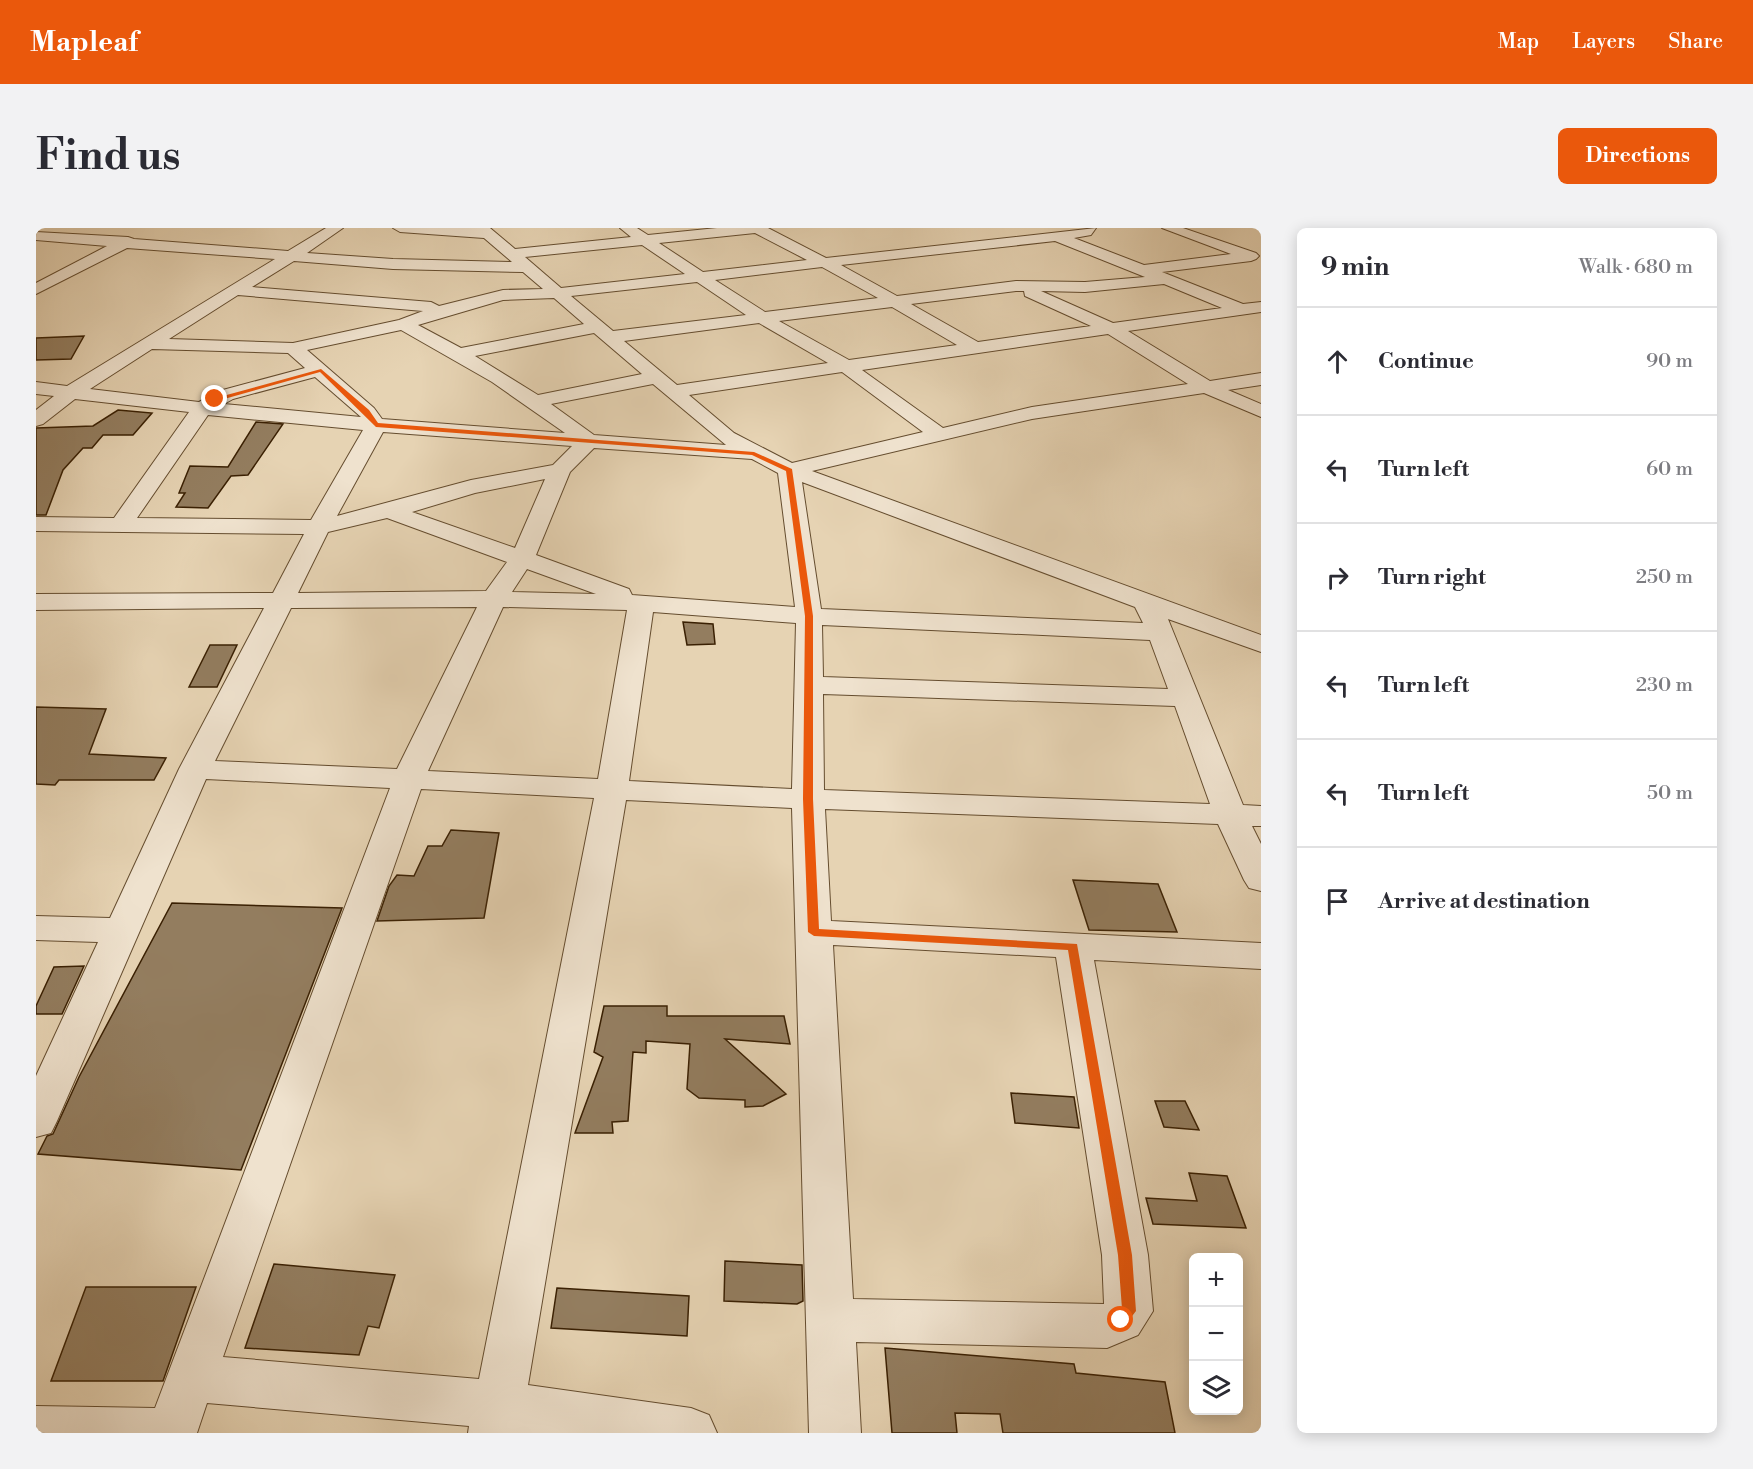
<!DOCTYPE html>
<html lang="en">
<head>
<meta charset="utf-8">
<style>
  :root { --surface:#fff; --page:#f2f2f3; --text:#2b2b33; --muted:#7c7c81; --line:#e1e1e2; --accent:#ea580c }
  body { margin:0; font-family:"Libre Bodoni",serif; background:var(--page); color:var(--text) }
  .controls { position:absolute; right:18px; bottom:18px; display:grid; overflow:hidden; border-radius:9px; box-shadow:0 3px 15px #0003 }
  .controls button { width:54px; height:54px; display:grid; place-items:center; padding:0; border:0; border-bottom:2px solid var(--line); background:var(--surface); color:var(--text); font:30px sans-serif }
  .stop { position:absolute; width:18px; height:18px; margin:-14px; border:4px solid #ea580c; border-radius:50%; background:#fff }
  .stop.end { background:#ea580c; border-color:#fff; box-shadow:0 2px 6px #0008 }
  .list { margin:0; padding:0; list-style:none }
  h2 { display:flex; justify-content:space-between; align-items:center; height:78px; margin:0; padding:0 24px; font-size:26px }
  h2 small { font-size:20px; font-weight:400; color:var(--muted) }
  .list li { display:grid; grid-template-columns:39px 1fr auto; gap:18px; align-items:center; box-sizing:border-box; height:108px; padding:0 24px; border-top:2px solid var(--line) }
  .list b { display:block; font-size:22px; white-space:nowrap }
  .list em { font-size:20px; font-style:normal; color:var(--muted) }
  .icon { flex:none; width:33px; height:33px; fill:none; stroke:currentColor; stroke-width:2; stroke-linecap:round; stroke-linejoin:round }
  .map { position:relative; flex:none; width:1225px; height:1205px; overflow:hidden; border-radius:9px }
  header { display:flex; align-items:center; gap:36px; box-sizing:border-box; height:84px; padding:0 30px; background:var(--accent); color:#fff }
  header strong { font-size:28px }
  nav { display:flex; gap:33px; margin-inline-start:auto; font-size:21px }
  .intro { display:flex; align-items:center; justify-content:space-between; box-sizing:border-box; height:144px; padding:0 36px }
  h1 { margin:0; font-size:42px }
  .button { padding:15px 27px; border-radius:9px; background:var(--accent); color:#fff; font-size:21px; font-weight:700 }
  main { display:flex; gap:36px; padding:0 36px }
  aside { flex:1; background:var(--surface); border-radius:9px; box-shadow:0 3px 15px #0003 }
  .map>svg:first-child { display:block }
  .building { fill:#937d5f; stroke:#3a2003; stroke-width:1.5 }
  .lines { fill:none; stroke-linecap:round; stroke-linejoin:round }
  .minor-casing { stroke:#654d2f; stroke-width:2 }
  .minor { fill:#efe2ce; fill-rule:evenodd }
  .route { fill:#ea580c }
</style>
</head>
<body>
<header>
<strong>Mapleaf</strong>
<nav><a>Map</a><a>Layers</a><a>Share</a></nav>
</header>
<div class="intro"><h1>Find us</h1><a class="button">Directions</a></div>
<main>
<div class="map">
<svg width="1225" height="1205" viewBox="0 0 1225 1205">
  <rect width="100%" height="100%" fill="#e6d3b3"/>
  <filter id="stains"><feTurbulence type="fractalNoise" baseFrequency=".00333" numOctaves="4"/><feColorMatrix values="0 0 0 0 .2 0 0 0 0 .09 0 0 0 0 .02 0 0 0 .5 -.17"/></filter>
  <radialGradient id="worn" r=".72"><stop offset=".6" stop-color="#630" stop-opacity="0"/><stop offset="1" stop-color="#630" stop-opacity=".3"/></radialGradient>
  <path class="building" d="M48 108 35 131 0 132V110Z
    M82 182 116 185 97 207H67L56 220H47L27 242 10 287H0V200L57 198Z
    M220 194 247 196 212 247 195 248 172 280 140 279 149 265H143L154 238 192 239Z
    M647 394 677 396 679 416 651 417Z
    M174 417H201L181 459H153Z
    M0 479 70 481 53 526 130 530 118 552H23L19 557 0 556Z
    M415 602 463 605 448 690 341 693 353 658 361 647 378 648 392 618H406Z
    M1037 652 1122 656 1141 704 1053 702Z
    M136 675 306 680 205 942 2 926 11 908 17 906 43 849Z
    M48 738 26 786H0V778L18 739Z
    M568 778H631V788H748L754 816 689 811 750 866 727 878 709 879V872L663 870 651 861 654 816 610 813V825L597 824 592 893 576 894 577 905H539L567 829 558 824Z
    M975 865 1038 869 1043 900 979 895Z
    M1119 873H1149L1163 902 1128 899Z
    M1153 945 1191 948 1210 1000 1117 996 1110 970 1161 973Z
    M689 1033 766 1037 767 1073 761 1076 688 1073Z
    M238 1036 359 1047 343 1100 332 1098 323 1127 209 1120Z
    M50 1059H160L127 1153H15Z
    M521 1060 653 1068 651 1108 515 1100Z
    M849 1120 1038 1136 1040 1145 1129 1154 1139 1205H967L964 1186 919 1185 921 1205H856Z"/>
  <g class="lines">
    <defs>
      <path id="minor" d="M290 0H307L271 25 357 31 476 34 448 10 364 4 357 0H454L479 21 595 9 584 0H601L612 7 681 0H732L790 30 1060 0 1055 7 1038 10 1108 37 1195 26 1126 0H1147L1220 25 1223 28 1220 31 1215 33 1126 44 1207 76 1225 74V84L1092 103 1174 153 1225 145V157L1192 162 1225 176V189L1168 165 996 191 776 243 1225 407V424L1132 391 1207 577 1225 578V598H1216L1225 616V663L1213 660 1208 652 1182 596 789 581 795 693 1225 715V741L1058 732 1112 1027 1117 1083 1102 1107 1071 1120 820 1114 825 1205H773L756 580 590 572 492 1157 655 1180 673 1187 681 1205H432L433 1198 171 1175 161 1205H0V1178L119 1180 354 560 170 551 21 893 15 905 0 909V848L62 714 0 712V688L74 690 143 541 228 380 0 382V366L237 365 268 306 0 303V289L78 290 153 184 39 171 7 196 0 198V182L18 168 0 166V154L31 158 239 31 91 20 0 66V55L71 18 0 12V4L92 9 98 11 252 23ZM719 5 771 32 667 44 623 15ZM1019 13 1109 49 1049 54 980 53 861 68 805 37ZM606 17 649 46 525 60 489 29ZM258 33 357 41 487 44 507 61 467 62 403 78 395 74 216 59ZM786 39 842 70 729 84 679 52ZM661 54 710 87 577 103 535 68ZM1128 56 1186 80 1077 95 1005 63 1049 64ZM980 63H988L989 68 1055 98 942 114 875 76ZM202 67 387 83 363 92 257 115 133 111ZM518 70 548 96 425 120 382 97 467 72ZM856 79 921 117 813 132 743 93ZM723 95 792 135 641 157 588 113ZM365 102 456 154 529 205 346 191 338 180 271 122ZM558 105 606 146 502 167 439 128ZM1072 106 1152 156 996 179 907 200 826 142ZM116 121 252 125 269 140 183 163 163 174 54 161ZM806 144 887 204 756 235 698 205 653 167ZM279 149 325 189 188 176 197 171ZM617 156 690 217 558 207 515 176ZM172 187 327 202 275 292 101 290ZM347 204 536 218 517 237 435 252 301 288ZM558 220 716 231 742 245 759 379 596 367 593 361 500 327 534 244ZM509 251 479 320 376 284 439 265ZM766 254 1099 379 1107 395 785 381ZM351 290 471 334 450 363 262 365 292 304ZM491 341 560 366 476 364ZM441 379 361 541 179 533 255 380ZM467 379 591 382 562 551 392 543ZM617 384 760 395 756 561 593 553ZM786 397 1114 412 1132 461 787 449ZM787 466 1139 478 1174 576 788 562ZM385 561 558 570 443 1151 187 1129ZM797 717 1020 729 1066 1027 1068 1076 817 1071Z"/>
    </defs>
    <use href="#minor" class="minor-casing"/>
    <use href="#minor" class="minor"/>
  </g>
  <path class="route" d="M285 141 333 182 342 195 718 224 756 241 777 388V571L783 701 1041 716 1096 1027 1100 1083 1090 1096 1085 1098 1078 1092 1086 1081 1082 1027 1032 722 778 708 772 704 767 571 769 388 750 243 716 227 340 199 284 144 181 173 176 171Z"/>
  <rect width="100%" height="100%" filter="url(#stains)"/>
  <rect width="100%" height="100%" fill="url(#worn)"/>
</svg>
<div class="controls">
<button>+</button>
<button>−</button>
<button><svg class="icon" aria-label="layers" viewBox="0 0 24 24"><path d="M12 4l9 5-9 5-9-5zM3 14l9 5 9-5"/></svg></button>
</div>
<div class="stop" style="left:1085px;top:1092px"></div>
<div class="stop end" style="left:179px;top:171px"></div>
</div>
<aside>
<h2>9 min<small>Walk · 680 m</small></h2>
<ul class="list">
<li><svg class="icon" aria-label="ahead" viewBox="0 0 24 24"><path d="M12 20V5M6 11l6-6 6 6"/></svg><div><b>Continue</b></div><em>90 m</em></li>
<li><svg class="icon" aria-label="left" viewBox="0 0 24 24"><path d="M17 20v-9H6M10 6l-5 5 5 5"/></svg><div><b>Turn left</b></div><em>60 m</em></li>
<li><svg class="icon" aria-label="right" viewBox="0 0 24 24"><path d="M7 20v-9h11M14 6l5 5-5 5"/></svg><div><b>Turn right</b></div><em>250 m</em></li>
<li><svg class="icon" aria-label="left" viewBox="0 0 24 24"><path d="M17 20v-9H6M10 6l-5 5 5 5"/></svg><div><b>Turn left</b></div><em>230 m</em></li>
<li><svg class="icon" aria-label="left" viewBox="0 0 24 24"><path d="M17 20v-9H6M10 6l-5 5 5 5"/></svg><div><b>Turn left</b></div><em>50 m</em></li>
<li><svg class="icon" aria-label="arrive" viewBox="0 0 24 24"><path d="M6 21V4h12l-3 4 3 4H6"/></svg><div><b>Arrive at destination</b></div></li>
</ul>
</aside>
</main>
</body>
</html>
